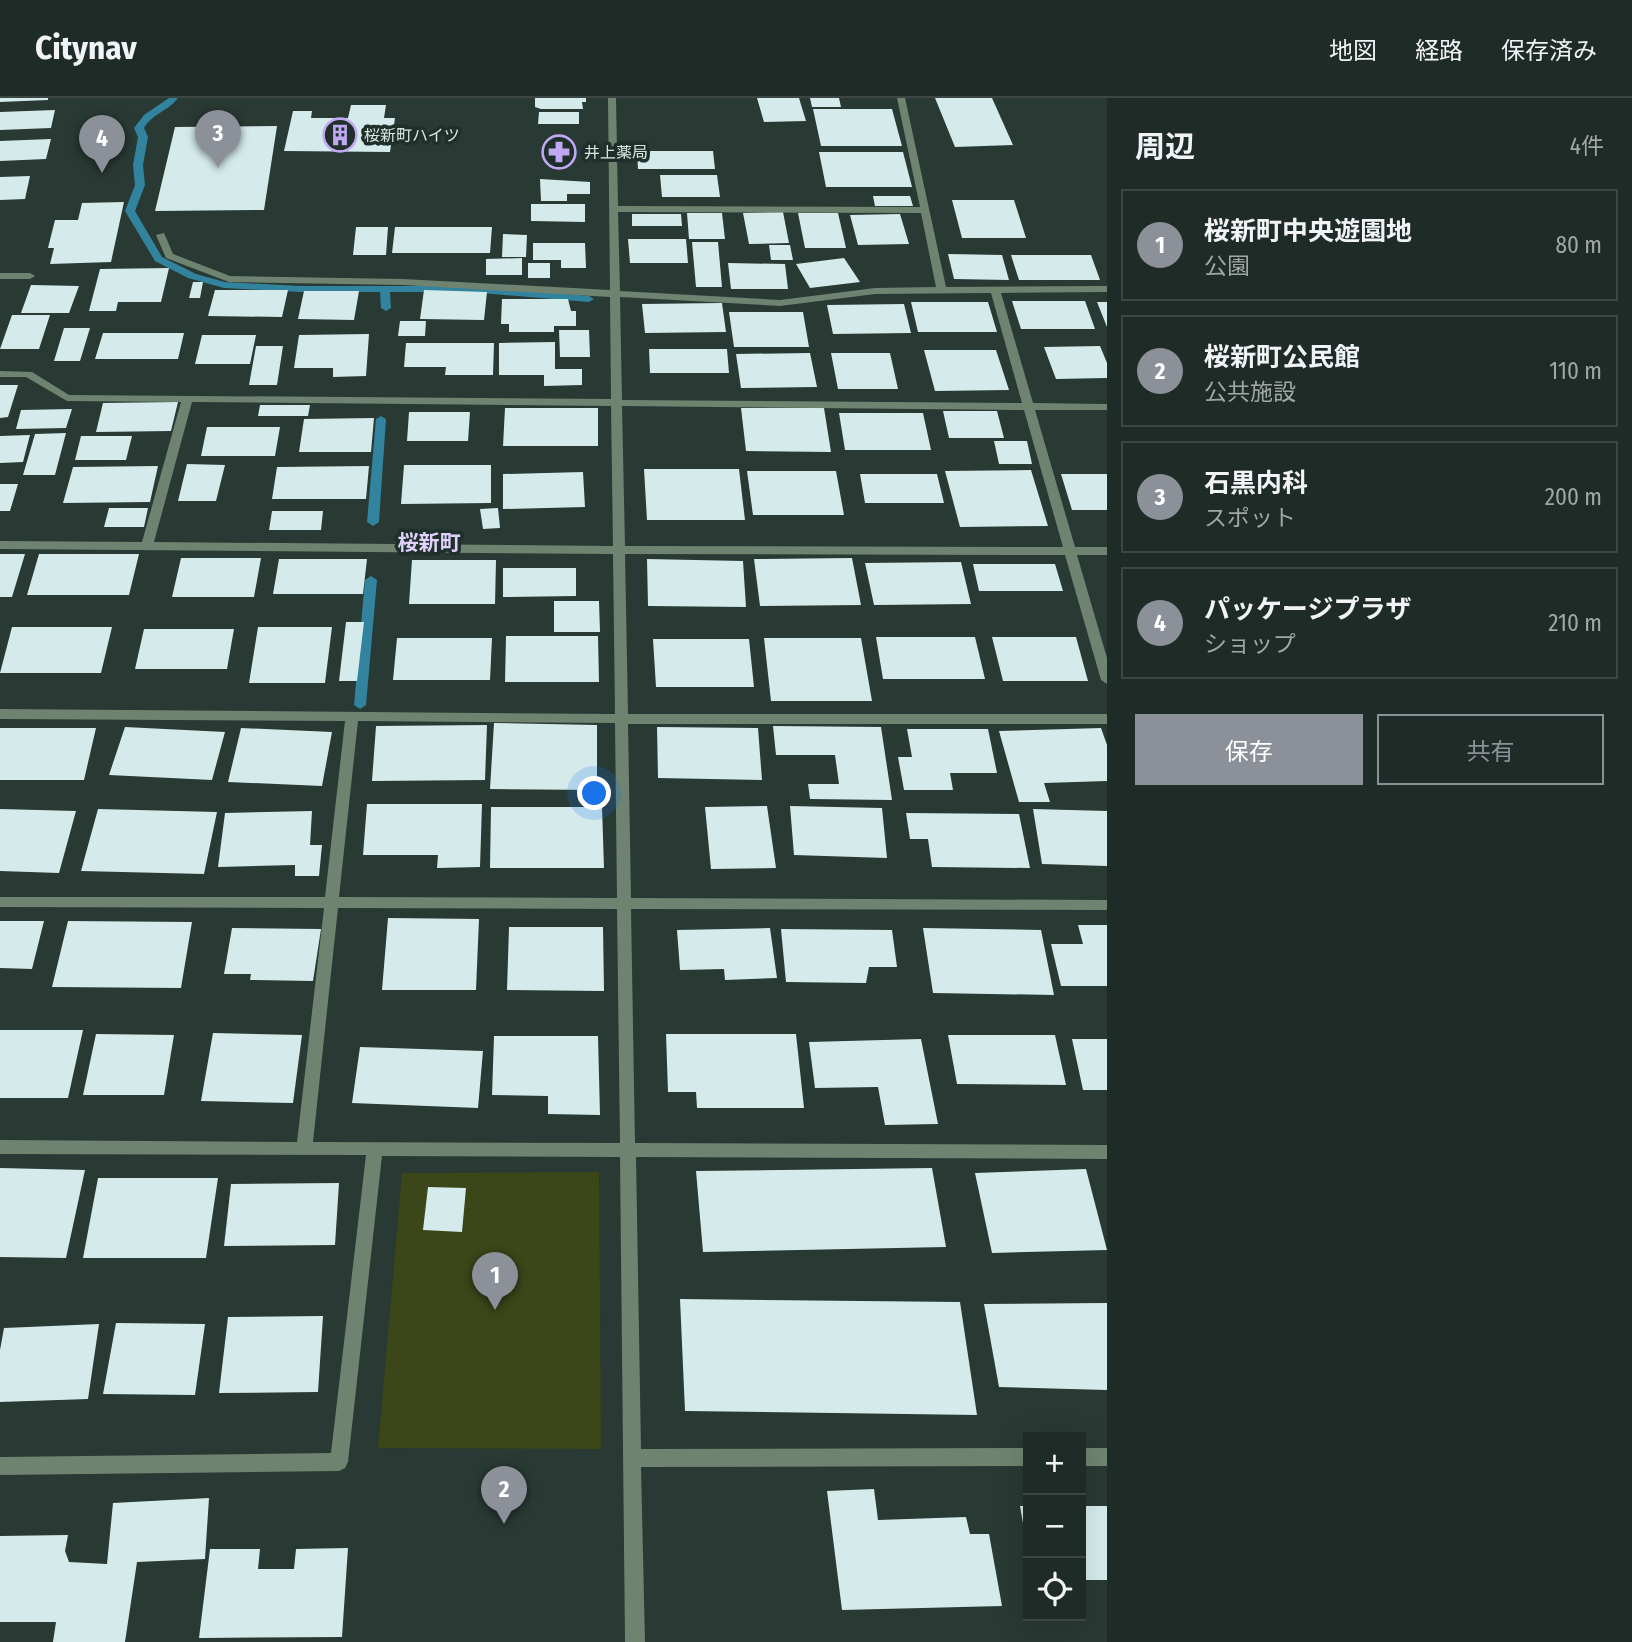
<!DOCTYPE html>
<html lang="ja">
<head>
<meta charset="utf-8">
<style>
  :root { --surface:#1f2b27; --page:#27332f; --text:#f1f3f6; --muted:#a1a7a7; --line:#3c4744; --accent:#8c9099 }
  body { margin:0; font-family:"Fira Sans Condensed","Noto Sans JP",sans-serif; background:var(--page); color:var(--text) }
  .controls { position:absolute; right:21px; bottom:21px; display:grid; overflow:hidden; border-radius:0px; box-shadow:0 7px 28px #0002 }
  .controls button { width:63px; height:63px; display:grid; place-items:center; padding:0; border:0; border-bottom:2px solid var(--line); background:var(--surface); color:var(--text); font:35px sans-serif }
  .you { position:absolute; left:595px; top:696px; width:24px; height:24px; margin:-18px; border:5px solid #fff; border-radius:50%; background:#1a73e8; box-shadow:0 0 0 10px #1a73e833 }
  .badge { display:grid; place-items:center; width:46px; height:46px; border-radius:50%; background:var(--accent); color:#fff; font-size:23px; font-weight:700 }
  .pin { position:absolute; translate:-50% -58px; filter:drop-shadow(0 2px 4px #0008) }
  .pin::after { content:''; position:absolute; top:37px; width:24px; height:21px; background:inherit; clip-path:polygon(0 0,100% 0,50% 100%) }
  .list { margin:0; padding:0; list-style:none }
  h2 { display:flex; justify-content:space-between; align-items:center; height:91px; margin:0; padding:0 28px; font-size:30px }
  h2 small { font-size:23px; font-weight:400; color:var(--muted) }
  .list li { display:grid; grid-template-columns:46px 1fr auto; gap:21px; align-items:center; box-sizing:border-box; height:112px; margin:0 14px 14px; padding:0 14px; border:2px solid var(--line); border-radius:0px }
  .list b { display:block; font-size:26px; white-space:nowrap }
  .list p { margin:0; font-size:23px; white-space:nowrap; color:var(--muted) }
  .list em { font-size:23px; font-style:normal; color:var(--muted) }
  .actions { display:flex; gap:14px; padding:21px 28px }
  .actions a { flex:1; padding:16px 0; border:2px solid var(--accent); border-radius:0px; text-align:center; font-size:24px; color:var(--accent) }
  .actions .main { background:var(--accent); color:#fff }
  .icon { flex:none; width:38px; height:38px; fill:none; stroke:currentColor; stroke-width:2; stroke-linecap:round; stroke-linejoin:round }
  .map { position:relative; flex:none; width:1107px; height:1544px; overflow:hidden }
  header { display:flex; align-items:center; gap:42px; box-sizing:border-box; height:98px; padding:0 35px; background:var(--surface); border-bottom:2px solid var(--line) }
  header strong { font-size:33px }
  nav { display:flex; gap:38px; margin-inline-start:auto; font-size:24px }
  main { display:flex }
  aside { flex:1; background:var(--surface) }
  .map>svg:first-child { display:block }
  .green { fill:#3b4619 }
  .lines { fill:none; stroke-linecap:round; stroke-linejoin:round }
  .stream { fill:#32839d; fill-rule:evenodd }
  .building { fill:#d5ebeb }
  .minor { fill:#6e8470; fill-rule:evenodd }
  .labels { text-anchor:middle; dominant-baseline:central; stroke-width:7; stroke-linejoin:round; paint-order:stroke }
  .far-poi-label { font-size:16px; fill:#d9e3df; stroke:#1f2f2a; text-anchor:start }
  .quarter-label { font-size:21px; font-weight:bold; fill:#dfd1fc; stroke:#1f2f2a }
</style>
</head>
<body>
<header>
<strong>Citynav</strong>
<nav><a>地図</a><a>経路</a><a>保存済み</a></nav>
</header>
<main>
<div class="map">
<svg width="1107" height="1544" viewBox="0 0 1107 1544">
  <rect width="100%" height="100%" fill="#293934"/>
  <path class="green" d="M599 1074 601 1351 378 1350 402 1075Z"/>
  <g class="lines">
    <path class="stream" d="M169 0H178C168 13 152 16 144 30L148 39 143 67 145 87 135 113 162 159 196 176 225 184 300 188H469L589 198 594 201 589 204 469 194H390L391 210 386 213 381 210 380 194H300L224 190 188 180 155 163 125 113 135 87 133 67 138 39 134 30 144 17Z
      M381 318 386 321 379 424 373 428 367 424 376 321Z
      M371 478 377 482 366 607 360 611 354 607 365 482Z"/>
  </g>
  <path class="building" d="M0 0H48V2L0 4Z
    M535 0H586V4H582L583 11H541L535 9Z
    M757 0H799L806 23 764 24Z
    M810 0H839L841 9H812Z
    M935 0H992L1013 47 955 49Z
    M351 7H386L384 20H395L390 54 284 53 293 13H312L311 20H348Z
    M813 11H892L902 48H821Z
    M55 12 51 30 0 32V14Z
    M539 14H579V26H538Z
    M277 28 264 112 155 113 175 29Z
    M51 41 46 61 0 63V43Z
    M637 53H713L715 71H638Z
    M819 54H903L912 89H826Z
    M660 77H717L720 99H662Z
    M30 78 25 101 0 102V79Z
    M540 81 590 84V96H567V103H541Z
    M873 98H910L913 108H875Z
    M952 102H1014L1026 140H962Z
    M124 104 111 164 50 166 54 150H48L55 122H78L82 105Z
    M531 106H585V124L531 123Z
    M783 114 789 145 749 146 743 115Z
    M687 115H722L725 141H689Z
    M798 115H838L846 150H805Z
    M632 116H681L682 128H632Z
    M900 116 909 146 858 147 850 117Z
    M356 129H388L386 157H353Z
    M395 129H492L490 155H392Z
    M503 136 527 137 526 159H502Z
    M628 141H686L688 165H630Z
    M692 144H718L722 189H696Z
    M533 145H585L586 170H561V162H533Z
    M769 147H790L793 162H771Z
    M948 156 1002 157 1009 182 954 181Z
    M1011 157H1091L1100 182H1019Z
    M522 160V177H486V161Z
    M844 160 860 184 810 190 796 166Z
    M528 165H550V180H528Z
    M728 165 785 166 788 191H731Z
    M169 170 161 204H118L116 213H89L100 171Z
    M193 184H203L200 200H189Z
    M31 187 79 188 69 215H21Z
    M215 192H288L282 219 208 218Z
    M424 192 487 194 484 222 420 221Z
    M304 193H359L354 222 298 221Z
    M502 201H568L571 213H576V228H554V234H509V226H501Z
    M1012 203H1085L1095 231H1021Z
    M911 204H988L997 234H918Z
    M1097 204H1107V229Z
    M722 205 726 234 645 235 642 206Z
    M904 206 911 235 833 236 827 207Z
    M729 214H803L809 249H734Z
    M12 217H50L39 251H0Z
    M400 223H426L425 238H398Z
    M64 230H90L80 263H54Z
    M559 232H589L590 259H560Z
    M103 235H184L178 261H95Z
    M369 236 366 278 333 279V270H294L299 237Z
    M202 237H256L250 266H195Z
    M555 244V271H582V287L544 288V277H499V245Z
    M406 245H494L493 277H445L446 269H404Z
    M256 248H283L277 287H249Z
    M1100 248 1107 265V280L1056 281 1044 249Z
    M649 251H727L729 275H650Z
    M924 252H996L1009 292 935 293Z
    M810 255 817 289 741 290 736 256Z
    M831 255H890L898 291H838Z
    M0 287H18L8 319 0 320Z
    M178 304 171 333 96 334 103 305Z
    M260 307H310L308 318H258Z
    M505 310H598V348H503Z
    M741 310H824L831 354 746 353Z
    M72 311 66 330 16 331 21 312Z
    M943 313H997L1004 340H949Z
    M409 314H470L468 343H407Z
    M839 315H923L931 352H845Z
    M374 320 371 354H299L304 321Z
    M207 329H280L275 358H201Z
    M66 335 55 377H23L35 336Z
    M30 337 23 364 0 365V338Z
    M81 338H132L126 362H75Z
    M994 343H1027L1032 366H999Z
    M187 366 225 367 216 403H178Z
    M404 367H491V405L401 406Z
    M158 368 150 404 63 405 73 369Z
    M369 368 366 401H272L277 369Z
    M644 371H739L745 422H647Z
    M1031 372 1048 428 960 429 945 373Z
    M747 373H836L844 417H753Z
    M583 374 585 409 503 411V376Z
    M860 376H937L944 405H865Z
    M1061 376H1107V412H1072Z
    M0 386H18L10 413H0Z
    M109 410H148L144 429H104Z
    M498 410 500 430 483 431 480 411Z
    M272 413H323L321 432H269Z
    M0 456H25L12 499H0Z
    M39 456H139L129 497H27Z
    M181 460H261L254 499H172Z
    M852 460 861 507 760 508 754 461Z
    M279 461H367L363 496H273Z
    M647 461 743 463 746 509 648 508Z
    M412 462H496L495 506H409Z
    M961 464 971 506 874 507 865 465Z
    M973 466H1055L1063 493H979Z
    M503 470H576V498L503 499Z
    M554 503H599L600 534H554Z
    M346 524H364L357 583H339Z
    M12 529H112L101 575H0Z
    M258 529H332L325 585H249Z
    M144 531H234L227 571H135Z
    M506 538H598L599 584H505Z
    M876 539H975L985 581H883Z
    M992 539H1076L1088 583H1003Z
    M397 540H492L490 582H393Z
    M764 540H861L872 603H771Z
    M653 541H749L754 589H656Z
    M494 625 597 627V692L490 691Z
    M487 627 485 682 372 683 376 628Z
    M773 628 881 629 892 702 810 701 808 686H839L835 657H776Z
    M125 629 225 634 212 682 109 677Z
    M657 629 758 630 762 682 658 680Z
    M0 630H96L84 682H0Z
    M241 630 332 634 322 688 228 684Z
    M1101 630 1107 647V683L1044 685 1050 704H1019L999 633Z
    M907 631H988L997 675H950L953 692H904L898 659H912Z
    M367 706H482L480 769 437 770 438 757H363Z
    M767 708 776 770 711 771 705 709Z
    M790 708 882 710 887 760 794 757Z
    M491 709H602L604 770H490Z
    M0 711 76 713 59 775 0 773Z
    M98 711 217 714 204 776 81 773Z
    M1033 711 1107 713V768L1042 766Z
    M312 713 310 747H322L319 778H295V767L218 769 225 715Z
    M906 715 1019 716 1030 770 932 769 928 741H910Z
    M388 820 479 821 476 892H382Z
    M0 823H44L32 871 0 870Z
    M68 823 192 824 181 890 52 889Z
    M1078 827H1107V888H1061L1051 846H1083Z
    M509 829H603L604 893 507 892Z
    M232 830 321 831 313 883 250 882 251 876H224Z
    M770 830 777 880 725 882 724 871 680 872 677 832Z
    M923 830 1041 832 1054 897 933 895Z
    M781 831 892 832 897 869H869L866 885 786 884Z
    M0 932H83L68 1000H0Z
    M213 935 302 937 293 1005 201 1003Z
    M96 936 174 937 164 997H83Z
    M666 936H796L804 1010H697L696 994H668Z
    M948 937H1055L1066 987 957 986Z
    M494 938H598L600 1017 548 1016V998L492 997Z
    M921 941 938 1026 885 1027 878 989 815 990 809 944Z
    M1072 941H1107V992H1083Z
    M360 949 483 953 478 1010 352 1005Z
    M0 1070 85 1072 66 1160 0 1159Z
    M932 1070 946 1149 703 1154 696 1073Z
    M1086 1071 1107 1152 992 1155 975 1075Z
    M98 1080H218L206 1160H83Z
    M339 1085 335 1147 224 1148 231 1086Z
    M428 1089 466 1090 462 1134 423 1132Z
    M680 1201 960 1204 977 1317 685 1313Z
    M1107 1205V1292L999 1289 984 1206Z
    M323 1218 318 1294 219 1295 228 1219Z
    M116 1225 205 1226 195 1297 103 1296Z
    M99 1226 88 1301 0 1304V1252L4 1230Z
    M874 1391 878 1422 966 1419 970 1436H989L1002 1508 842 1512 827 1393Z
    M209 1400 205 1461 137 1464 125 1544H53L56 1524H0V1438L68 1437 65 1453 69 1464 107 1466 113 1405Z
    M1020 1408H1028V1448H1027Z
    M1081 1408H1107V1482H1081Z
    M348 1450 342 1539 199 1540 210 1451H260L258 1471H294L296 1451Z"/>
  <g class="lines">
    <path class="minor" d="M608 0H616L618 108 920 109 897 0H905L946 189 1107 188V194L1001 195 1033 305 1107 306V312H1035L1075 449H1107V457H1077L1107 560V586L1101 582 1065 457 625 456 628 616H1107V626H628L631 800 1107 802V812L631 811 635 1045 1107 1047V1061L636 1059 641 1351 1028 1350V1368L641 1369 645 1544H625L620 1059 382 1058 348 1364 345 1370 339 1373 0 1377V1359L331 1355 366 1057 0 1056V1042L297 1044 324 810 0 809V799H325L345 623 0 621V611L615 616 613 456 0 451V443L142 444 181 304 67 303 26 279H0V273L32 274 69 297 611 301 610 199 403 187 229 184 166 160 156 137 164 135 173 156 230 178 403 181 610 192ZM618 114 921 115 936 189 875 190 780 202 620 193ZM991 195 1022 305 622 302 620 199 780 208 875 196ZM192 304 611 308 613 448 154 444ZM622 308 1024 312 1063 449 625 448ZM358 623 615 625 617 800 339 799ZM338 810 617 811 620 1045 313 1044Z
      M0 175H30L35 178 30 181H0Z
      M1081 1350H1107V1368H1081Z"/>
  </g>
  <defs>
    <symbol id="building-ring" viewBox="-11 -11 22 22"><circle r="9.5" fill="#1f2f2a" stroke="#c1a8f3" stroke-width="1.5"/><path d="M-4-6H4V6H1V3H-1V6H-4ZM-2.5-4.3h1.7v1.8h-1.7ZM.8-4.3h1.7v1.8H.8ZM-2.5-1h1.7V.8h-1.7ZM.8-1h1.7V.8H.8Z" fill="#c1a8f3"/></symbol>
    <symbol id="pharmacy-ring" viewBox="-11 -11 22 22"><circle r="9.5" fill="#1f2f2a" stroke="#c1a8f3" stroke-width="1.5"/><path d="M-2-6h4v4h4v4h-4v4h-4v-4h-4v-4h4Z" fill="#c1a8f3"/></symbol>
  </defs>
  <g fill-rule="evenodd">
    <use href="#building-ring" x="321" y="18" width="38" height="38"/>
    <use href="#pharmacy-ring" x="540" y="35" width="38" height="38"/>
  </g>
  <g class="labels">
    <g class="far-poi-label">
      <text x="364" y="37">桜新町ハイツ</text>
      <text x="584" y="54">井上薬局</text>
    </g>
    <g class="quarter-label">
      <text x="429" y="445">桜新町</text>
    </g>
  </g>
</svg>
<div class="controls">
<button>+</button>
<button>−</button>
<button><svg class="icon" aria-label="locate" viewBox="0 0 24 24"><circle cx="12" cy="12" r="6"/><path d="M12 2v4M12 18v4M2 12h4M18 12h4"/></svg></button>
</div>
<div class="you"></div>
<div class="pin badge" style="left:495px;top:1212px">1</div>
<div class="pin badge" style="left:504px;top:1426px">2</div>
<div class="pin badge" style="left:218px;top:70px">3</div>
<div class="pin badge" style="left:102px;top:75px">4</div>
</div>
<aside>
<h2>周辺<small>4件</small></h2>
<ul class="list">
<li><span class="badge">1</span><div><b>桜新町中央遊園地</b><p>公園</p></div><em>80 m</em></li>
<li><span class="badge">2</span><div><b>桜新町公民館</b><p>公共施設</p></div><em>110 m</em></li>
<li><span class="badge">3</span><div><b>石黒内科</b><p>スポット</p></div><em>200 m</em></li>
<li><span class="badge">4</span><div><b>パッケージプラザ</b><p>ショップ</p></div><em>210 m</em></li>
</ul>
<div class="actions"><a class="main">保存</a><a>共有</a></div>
</aside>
</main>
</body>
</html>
